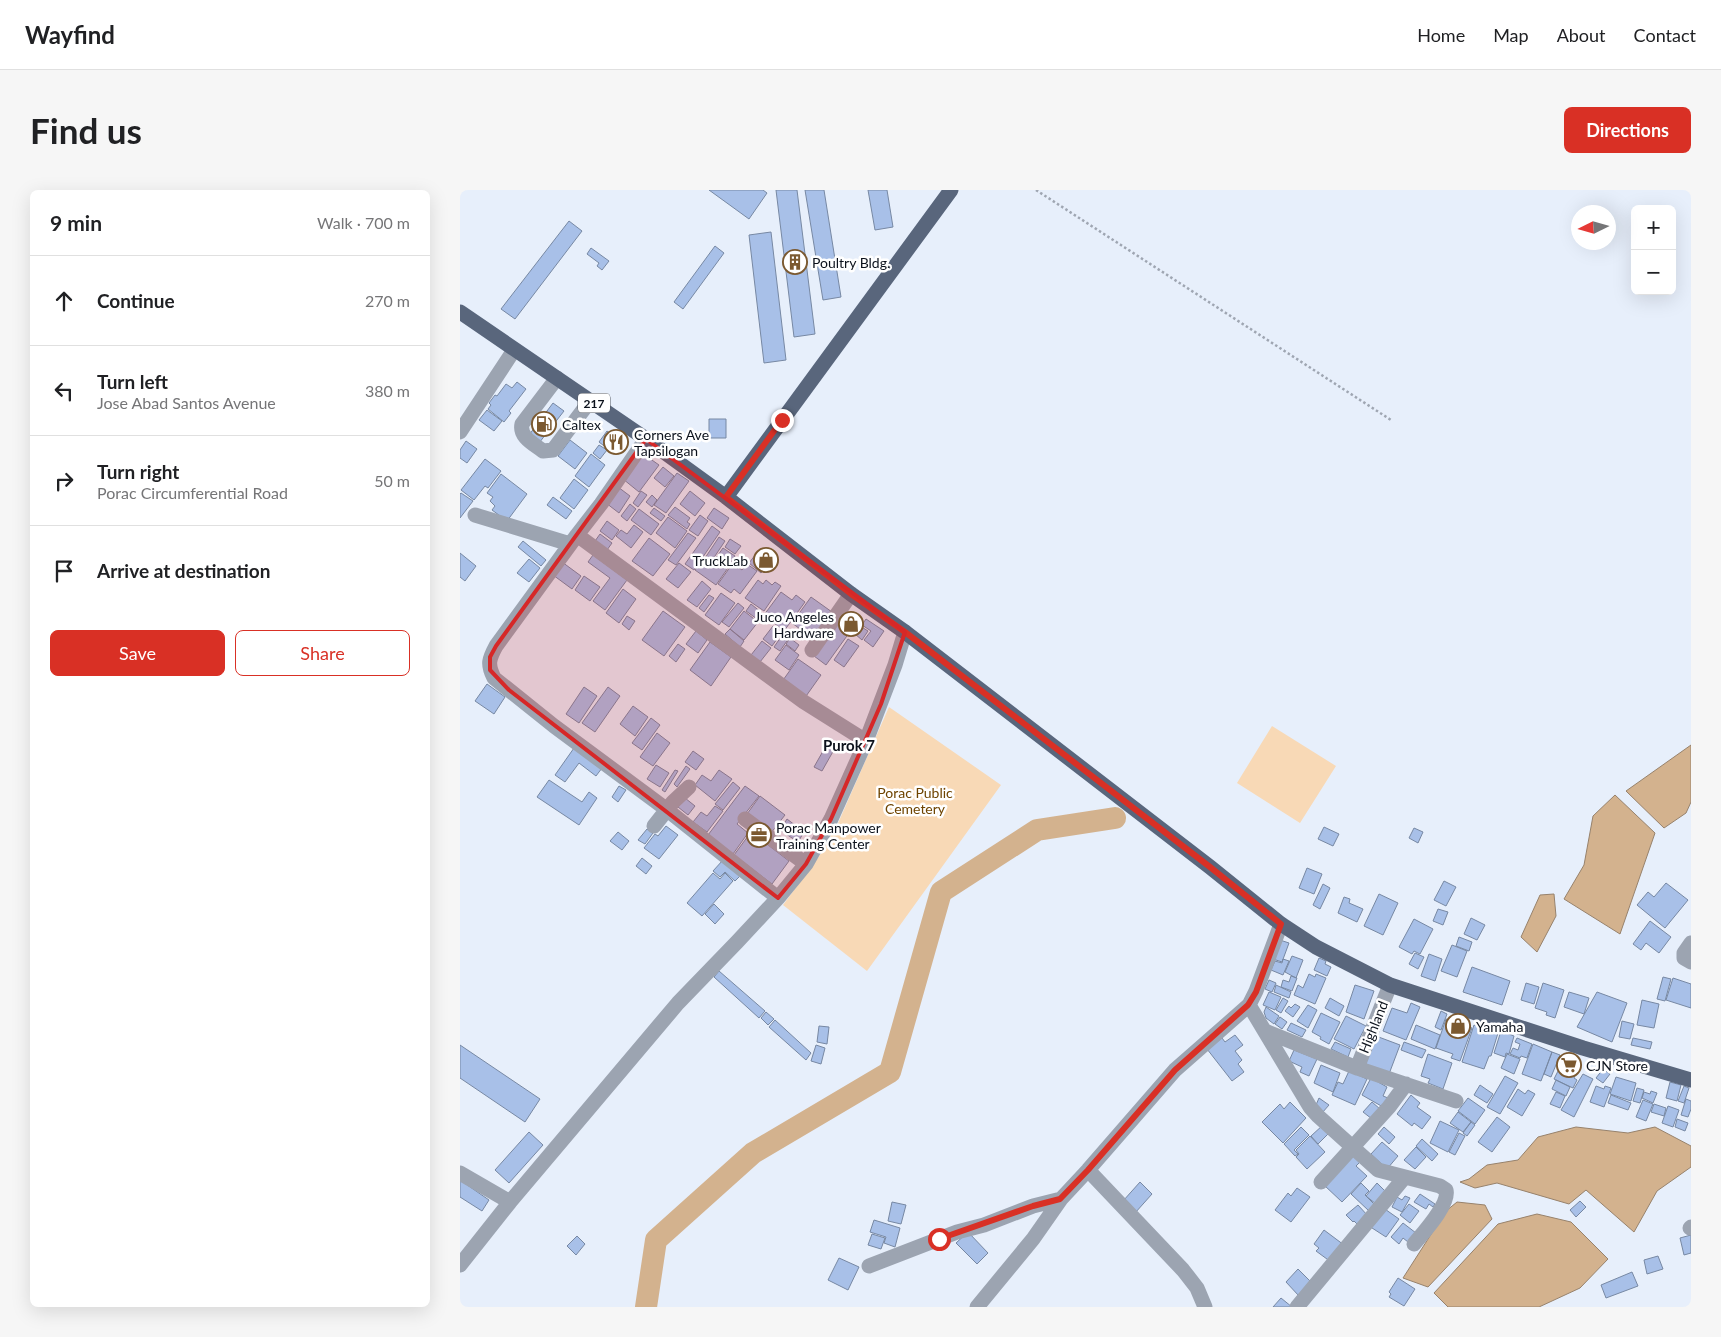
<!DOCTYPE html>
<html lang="en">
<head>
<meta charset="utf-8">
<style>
  :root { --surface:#fff; --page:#f6f6f6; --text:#202124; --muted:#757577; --line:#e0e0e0; --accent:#d93025 }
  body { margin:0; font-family:Lato,sans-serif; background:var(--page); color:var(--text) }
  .controls { position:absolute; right:15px; top:15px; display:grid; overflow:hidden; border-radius:8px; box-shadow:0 5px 20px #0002 }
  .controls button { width:45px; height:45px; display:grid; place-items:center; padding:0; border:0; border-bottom:1px solid var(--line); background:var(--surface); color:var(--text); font:25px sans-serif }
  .compass { position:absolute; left:1111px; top:15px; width:45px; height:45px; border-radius:50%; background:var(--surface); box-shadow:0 5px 20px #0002; rotate:265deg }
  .stop { position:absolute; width:15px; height:15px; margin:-11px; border:4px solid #d93025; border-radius:50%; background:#fff }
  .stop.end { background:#d93025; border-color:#fff; box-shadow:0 1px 5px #0008 }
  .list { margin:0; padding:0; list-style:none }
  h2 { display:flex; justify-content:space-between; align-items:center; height:65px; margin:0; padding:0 20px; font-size:21px }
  h2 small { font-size:16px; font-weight:400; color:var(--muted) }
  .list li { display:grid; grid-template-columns:32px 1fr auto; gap:15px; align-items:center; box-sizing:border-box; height:90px; padding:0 20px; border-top:1px solid var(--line) }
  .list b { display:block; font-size:19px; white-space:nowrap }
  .list p { margin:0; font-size:16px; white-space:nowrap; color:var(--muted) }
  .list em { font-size:16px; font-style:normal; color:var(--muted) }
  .actions { display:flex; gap:10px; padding:15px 20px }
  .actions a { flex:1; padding:11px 0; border:1px solid var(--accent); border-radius:8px; text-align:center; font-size:18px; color:var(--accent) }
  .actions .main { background:var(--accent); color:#fff }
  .icon { flex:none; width:28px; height:28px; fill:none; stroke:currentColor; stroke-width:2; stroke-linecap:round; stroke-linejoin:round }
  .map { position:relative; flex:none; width:1231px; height:1117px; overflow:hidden; border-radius:8px }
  header { display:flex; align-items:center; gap:30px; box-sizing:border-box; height:70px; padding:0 25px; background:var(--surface); border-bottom:1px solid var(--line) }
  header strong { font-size:24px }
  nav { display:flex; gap:28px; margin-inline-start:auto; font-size:18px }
  .intro { display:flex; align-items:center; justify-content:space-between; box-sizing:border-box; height:120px; padding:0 30px }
  h1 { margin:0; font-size:35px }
  .button { padding:12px 22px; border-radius:8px; background:var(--accent); color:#fff; font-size:18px; font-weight:700 }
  main { display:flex; gap:30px; padding:0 30px }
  aside { flex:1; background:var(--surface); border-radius:8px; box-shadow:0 5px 20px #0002 }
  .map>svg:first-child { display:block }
  .green { fill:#f8d9b6 }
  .water { fill:#d3b28e; stroke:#97826c }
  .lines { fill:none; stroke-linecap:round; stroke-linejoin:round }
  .river { stroke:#d3b28e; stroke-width:22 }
  .building { fill:#a8c0e8; stroke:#7788a3 }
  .path { stroke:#9fa6b2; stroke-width:2.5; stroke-dasharray:2.5 2.5; stroke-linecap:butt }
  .minor { stroke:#9ca4b1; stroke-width:15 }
  .major { stroke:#59667c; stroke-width:15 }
  .route { stroke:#d93025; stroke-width:6 }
  .marked { fill:#d62828; fill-opacity:0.2; stroke:#d62828; stroke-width:4; stroke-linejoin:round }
  .labels { text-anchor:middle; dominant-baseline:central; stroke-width:5; stroke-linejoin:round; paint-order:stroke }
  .shield { fill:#fff; stroke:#555960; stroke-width:1 }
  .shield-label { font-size:12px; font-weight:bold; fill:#0c121c }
  .poi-label { font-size:14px; fill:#0c121c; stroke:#fff; text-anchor:start }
  .park-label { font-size:14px; fill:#6e4400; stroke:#fff }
  .street-label { font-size:14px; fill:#0c121c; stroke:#fff }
  .neighbourhood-label { font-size:15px; font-weight:bold; fill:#0c121c; stroke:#fff }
</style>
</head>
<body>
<header>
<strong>Wayfind</strong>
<nav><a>Home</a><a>Map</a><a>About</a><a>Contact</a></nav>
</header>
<div class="intro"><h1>Find us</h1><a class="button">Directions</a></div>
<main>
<aside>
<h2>9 min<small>Walk · 700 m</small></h2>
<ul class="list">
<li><svg class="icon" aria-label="ahead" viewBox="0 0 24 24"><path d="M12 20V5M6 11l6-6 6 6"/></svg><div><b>Continue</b></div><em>270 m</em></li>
<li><svg class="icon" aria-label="left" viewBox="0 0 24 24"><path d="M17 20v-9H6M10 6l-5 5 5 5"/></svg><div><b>Turn left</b><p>Jose Abad Santos Avenue</p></div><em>380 m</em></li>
<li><svg class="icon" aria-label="right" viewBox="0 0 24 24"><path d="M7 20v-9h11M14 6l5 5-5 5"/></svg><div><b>Turn right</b><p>Porac Circumferential Road</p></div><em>50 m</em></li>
<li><svg class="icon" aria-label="arrive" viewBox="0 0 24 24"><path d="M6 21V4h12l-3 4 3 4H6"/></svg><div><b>Arrive at destination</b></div></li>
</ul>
<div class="actions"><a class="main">Save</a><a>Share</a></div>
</aside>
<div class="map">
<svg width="1231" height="1117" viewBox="0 0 1231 1117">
  <rect width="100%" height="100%" fill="#e7effb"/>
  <path class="green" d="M429 517 541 595 407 781 323 715 362 662 379 631Z
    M812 536 876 576 840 633 777 593Z"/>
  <path class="water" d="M1231 555V612L1226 623 1204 638 1166 601Z
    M1155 605 1195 643 1160 744 1104 709 1124 675 1133 626Z
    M1094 704 1096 726 1077 762 1061 747 1080 705Z
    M1116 937 1168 943 1195 937 1231 956V977L1197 1001 1174 1042 1126 1000 1109 1014 1037 993 1015 998 1000 992 1009 989 1027 975 1058 970 1078 947Z
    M997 1012 1025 1015 1032 1029 968 1097 943 1088 986 1021Z
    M1077 1024 1111 1032 1148 1069 1120 1098 1079 1117H988L974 1103 1038 1034Z"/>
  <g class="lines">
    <path class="river" d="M186 1117 196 1050 293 963 430 882 481 702 577 640 655 628"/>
  </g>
  <path class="building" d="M249 0H303L307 3 289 29Z
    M316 0H337L355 144 334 147Z
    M345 0H364L381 107 363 110Z
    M408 0H427L433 37 415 40Z
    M109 31 122 41 55 129 41 119Z
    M311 42 326 170 304 173 289 45Z
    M255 56 264 63 223 119 214 112Z
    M131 58 149 71 142 80 137 76 139 73 127 64Z
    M57 192 66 199 49 221 51 223 44 232 28 219 31 215 29 213 35 205 37 206 46 194 52 198Z
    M93 213 104 221 79 253 69 245Z
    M27 220 42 231 34 241 19 230Z
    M249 229H266V248H249Z
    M147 241 160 251 152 262 139 252Z
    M110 250 127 263 115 279 98 266Z
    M6 251 17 259 7 273 0 268V260Z
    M139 255 147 260 140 269 133 263Z
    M182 263 199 275 179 302 163 289Z
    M131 264 145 275 129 297 115 286Z
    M25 269 41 281 28 298 25 296 14 310 1 300Z
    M203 277 214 286 205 297 194 288Z
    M217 283 229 291 206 323 194 315Z
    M41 284 67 304 47 331 32 320 35 316 30 311 33 307 27 303Z
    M114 289 128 300 114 319 100 308Z
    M158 297 170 306 159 323 146 313Z
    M181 301 187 305 178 317 173 313Z
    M230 301 245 313 235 326 220 314Z
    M1 303 13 311 0 328V304Z
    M192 305 197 310 192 317 186 312Z
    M93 307 112 321 106 329 87 315Z
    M170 314 176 319 167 331 161 326Z
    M215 317 230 328 227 332 230 334 227 339 208 325Z
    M194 318 205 326 201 331 190 323Z
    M254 318 269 328 262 339 247 328Z
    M179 319 199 334 191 345 171 330Z
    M240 325 248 331 238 346 229 340Z
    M208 327 227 341 215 358 196 343Z
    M147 331 159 340 152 350 140 341Z
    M174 335 183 342 171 358 156 346 161 340 167 344Z
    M252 336 260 342 234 380 225 374Z
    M228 343 236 348 216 375 208 370Z
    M140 344 152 353 147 360 135 351Z
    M259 347 265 351 251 372 245 368Z
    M189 348 210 364 193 386 172 371Z
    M270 349 281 356 275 364 265 357Z
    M63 351 86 370 81 376 58 357Z
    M263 358 275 366 270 373 258 365Z
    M299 360 311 370 301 383 289 373Z
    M0 363 16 376 5 391 0 387Z
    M133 365 167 390 145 420 133 411 150 388 128 372Z
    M257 366 270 375 256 395 235 380 243 370 250 375Z
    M69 369 80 378 69 392 57 383Z
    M102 372 121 386 112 399 93 385Z
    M219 373 231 382 218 398 206 389Z
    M273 373 282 380 287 374 297 381 280 404 274 399 271 403 258 394Z
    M124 386 140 397 130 411 115 400Z
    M298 390 303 394 306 390 312 395 315 392 321 396 304 421 285 408Z
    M242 391 251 399 237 417 227 410Z
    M163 399 176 409 159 433 146 423Z
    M321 402 332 410 336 405 345 412 324 441 304 425Z
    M261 403 275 413 259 435 245 425Z
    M249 405 254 408 244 422 239 418Z
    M351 407 372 422 352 448 332 433Z
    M278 413 284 418 269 437 262 432Z
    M291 414 302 423 297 429 286 421Z
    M203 421 225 437 204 466 182 450Z
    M284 421 298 432 284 450 270 439Z
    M384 423 397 432 366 475 354 466Z
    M167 426 175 431 169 440 162 434Z
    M406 429 424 441 413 457 404 450 411 441 402 435Z
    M313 436 322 442 312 456 303 449Z
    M400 436 408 441 402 450 395 444Z
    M270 439 284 451 280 457 265 444Z
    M236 441 247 450 238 463 226 454Z
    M323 444 329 448 320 461 314 457Z
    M330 448 339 455 335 461 326 454Z
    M388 449 399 456 384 477 374 470Z
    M302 451 311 458 300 472 291 465Z
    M250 452 271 467 251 496 230 480Z
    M218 454 225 459 216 472 209 466Z
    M326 455 339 465 329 480 315 470Z
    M338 469 361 485 344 509 321 493Z
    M27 494 45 507 34 524 15 511Z
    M124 497 137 506 119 533 106 524Z
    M148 497 160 506 135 542 122 533Z
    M173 516 188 527 175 546 160 534Z
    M191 528 200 535 182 560 172 553Z
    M197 543 210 553 193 576 180 567Z
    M367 554 375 558 362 581 354 577Z
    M114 558 142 578 136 586 119 573 105 592 95 585Z
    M233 561 244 569 236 580 225 572Z
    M196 575 209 583 200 597 187 589Z
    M226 576 230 579 217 597 214 594Z
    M215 580 218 581 205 602 202 600Z
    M259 580 272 589 255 611 235 595 242 585 251 591Z
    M89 590 122 612 129 602 137 608 119 635 77 607Z
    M273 592 280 598 263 620 255 614Z
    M159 596 166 600 158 612 152 607Z
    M285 596 299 606 277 634 288 643 273 664 248 645Z
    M300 606 325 625 311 643 287 624Z
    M225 608 235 616 228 625 218 617Z
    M255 616 263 621 247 642 233 632 241 622 247 626Z
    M327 629 344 642 338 652 320 640Z
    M206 636 218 645 199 669 184 658 195 644 198 646Z
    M864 637 879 644 873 656 858 649Z
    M954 638 963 642 958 653 949 648Z
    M187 639 193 643 185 654 178 650Z
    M158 642 169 651 162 660 150 651Z
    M291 642 329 671 312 694 274 665Z
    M182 668 192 676 186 684 176 676Z
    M263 670 281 685 275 691 265 682 260 687 253 681Z
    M847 678 862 684 854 704 839 698Z
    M253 683 260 689 265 683 273 691 242 726 227 713Z
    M984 691 996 697 986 716 974 710Z
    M1206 693 1228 710 1205 738 1177 715 1188 702 1194 707Z
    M863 694 870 698 860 719 853 715Z
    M919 704 938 713 923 745 904 736Z
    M884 707 890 709 889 713 903 719 897 732 878 723Z
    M254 714 264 724 255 734 245 724Z
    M978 719 988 722 983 735 973 731Z
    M1011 728 1025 735 1017 750 1004 744Z
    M954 729 973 739 960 764 954 761 952 764 939 757Z
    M1190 731 1211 747 1199 763 1186 753 1181 760 1173 754Z
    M999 747 1012 752 1009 761 996 756Z
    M820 750 829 753 822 772 813 769Z
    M992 755 1007 761 997 787 981 781Z
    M955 763 964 767 958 779 949 774Z
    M969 764 982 769 975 791 961 786Z
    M832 766 843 770 836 788 825 782Z
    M859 768 866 771 865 774 871 777 867 786 854 780Z
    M823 769 829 771 823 785 811 780 815 771 822 773Z
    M1012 777 1050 791 1042 815 1003 802Z
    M259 781 305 821 299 828 254 787Z
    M849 784 855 787 856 784 866 788 855 814 834 805 838 795 843 798Z
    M831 786 837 788 832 801 821 797 823 790 829 792Z
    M1203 787 1211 789 1205 811 1197 809Z
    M1213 788 1231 794V818L1206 810Z
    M809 790 816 793 812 802 805 799Z
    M1066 793 1079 797 1074 814 1061 810Z
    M1083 793 1104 800 1095 828 1086 825 1087 822 1075 818Z
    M816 795 831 802 829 808 814 802Z
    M895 795 914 801 904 829 886 822Z
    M809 802 821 807 815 820 803 815Z
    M1109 802 1129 808 1124 824 1104 817Z
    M1137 802 1167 813 1152 852 1117 837Z
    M823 808 828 811 821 823 816 820Z
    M870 808 884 816 879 826 865 818Z
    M1182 810 1199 814 1194 838 1177 835Z
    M951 813 960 817 946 850 923 841 932 818 947 823Z
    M835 814 840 817 833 827 825 821 829 816 831 818Z
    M848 815 857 820 848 838 837 831Z
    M806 817 819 826 814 834 806 828 804 822Z
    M981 821 987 824 981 840 975 837Z
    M306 822 314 829 308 835 301 828Z
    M861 823 880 832 869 854 860 849 861 847 852 842Z
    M886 826 906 836 894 859 874 849Z
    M820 827 827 832 822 839 815 834Z
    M986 829 1012 838 1000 871 991 868 993 864 976 858Z
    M315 830 351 863 346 870 309 837Z
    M1162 831 1174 834 1170 849 1159 847Z
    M831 833 846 840 842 847 827 840Z
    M956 835 980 845 975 859 951 849Z
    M1014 835 1038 843 1031 866H1029L1024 879 1002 872Z
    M359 836 369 837 367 854 357 852Z
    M1041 841 1054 846 1049 864 1046 863 1045 867 1034 863Z
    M775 845 783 855 775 861 782 870 778 874 784 882 772 891 747 859 762 848 765 852Z
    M916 846 940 855 929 884 905 875Z
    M1057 848 1072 854 1067 868 1061 866 1060 868 1050 864 1053 858 1058 860 1060 854 1055 852Z
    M1173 848 1192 852 1190 859 1171 855Z
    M875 852 891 859 888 867 871 859Z
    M944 852 966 860 962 868 941 860Z
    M1073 854 1092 862 1081 891 1062 884Z
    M0 855 80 909 65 932 0 888Z
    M356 855 365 858 361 874 351 871Z
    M834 860 857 869 849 886 840 882 842 877 829 871Z
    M1092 862 1100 865 1091 887 1084 884Z
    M968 864 992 873 983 899 968 893 970 889 961 886Z
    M1047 864 1060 869 1054 884 1041 878Z
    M1108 872 1119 877 1114 888 1117 890 1113 898 1094 889 1100 877 1105 880Z
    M861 875 880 883 873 902 854 893Z
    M1143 879 1150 884 1143 893 1136 888Z
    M889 881 907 889 895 915 872 905 878 892 883 894Z
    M1123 884 1133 889 1114 927 1101 920Z
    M1045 886 1058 893 1040 924 1027 917Z
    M1156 887 1176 893 1171 911 1150 904Z
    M911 888 927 897 923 906 928 908 923 917 902 905Z
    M1096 890 1110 897 1106 906 1092 899Z
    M1210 892 1221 895 1217 911 1206 908Z
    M1020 895 1033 904 1027 913 1014 905Z
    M1136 896 1144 899 1145 896 1151 898 1144 917 1130 912Z
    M1224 896 1229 898 1224 913 1218 911Z
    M1177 898 1184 900 1180 913 1173 911Z
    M1058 899 1065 904 1068 900 1075 904 1062 926 1047 917Z
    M1191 901 1197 903 1193 913 1182 908 1184 902 1190 904Z
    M1096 902 1105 906 1100 918 1090 914Z
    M951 905 960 913 957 917 971 927 962 939 954 933 952 936 937 924Z
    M1151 905 1171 913 1168 920 1148 913Z
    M859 908 869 915 862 923 856 915Z
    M1008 908 1025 920 1015 934 998 921Z
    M1226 909 1231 911V919L1228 927 1221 925Z
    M1183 910 1193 914 1186 931 1176 927Z
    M830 912 846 928 823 953 802 932 820 914 824 919Z
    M912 912 920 919 912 929 903 922Z
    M1194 914 1206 918 1204 926 1191 922Z
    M1208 916 1219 920 1213 937 1202 933Z
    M998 922 1011 932 1003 942 990 933Z
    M1037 927 1050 937 1032 962 1018 952Z
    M1217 929 1228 933 1225 941 1215 937Z
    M980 931 999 940 988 962 970 953Z
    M1011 932 1015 935 1007 946 1003 943Z
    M863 935 870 942 858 954 851 946Z
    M841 937 849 945 834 960 838 964 835 966 824 954Z
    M924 937 935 947 929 954 918 944Z
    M69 942 83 955 49 993 35 980Z
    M999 943 1005 946 995 965 989 962Z
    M850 946 865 962 847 979 836 967 839 964 836 960Z
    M962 949 978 964 972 971 956 956Z
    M922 952 938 966 927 979 911 964Z
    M956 957 966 967 955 979 944 970Z
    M894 963 902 970 896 976 907 986 882 1012 864 995Z
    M0 990 29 1010 22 1021 0 1007Z
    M680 992 692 1004 675 1023 663 1011Z
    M901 993 909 1001 905 1005 915 1015 909 1021 891 1004Z
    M917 993 926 1002 916 1014 906 1006Z
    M837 998 850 1007 831 1032 815 1020 828 1003 831 1006Z
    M960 1004 975 1014 973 1017 969 1014 966 1019 954 1012Z
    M945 1006 950 1008 942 1022 932 1017 937 1007 942 1010Z
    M1120 1011 1126 1017 1116 1027 1110 1020Z
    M432 1012 446 1015 441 1034 428 1031Z
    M949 1014 959 1021 950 1033 940 1025Z
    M898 1015 908 1026 898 1035 894 1031 893 1032 886 1025Z
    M922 1017 939 1029 926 1047 909 1036Z
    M414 1030 440 1038 435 1057 424 1053 426 1047 410 1042Z
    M943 1033 956 1043 948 1052 943 1048 939 1054 931 1047Z
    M864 1040 884 1055 871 1072 856 1061 859 1058 854 1054Z
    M508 1042 528 1063 517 1074 496 1053Z
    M412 1044 425 1048 421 1059 408 1055Z
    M1231 1045V1063L1224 1065 1220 1048Z
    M117 1046 125 1054 116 1065 107 1056Z
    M1198 1066 1203 1079 1187 1084 1184 1070Z
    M379 1068 399 1077 388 1100 368 1090Z
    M838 1079 852 1093 839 1106 826 1092Z
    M1172 1082 1178 1096 1146 1108 1141 1095Z
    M938 1088 955 1099 944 1116 929 1107 931 1104 929 1102Z
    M821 1108 832 1117H813Z"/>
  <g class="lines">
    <path class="path" d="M576 0 931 230"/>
    <path class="minor" d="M97 188 62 234C59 247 74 254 83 261L93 260 130 211
      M0 242 54 160
      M186 249 141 314 117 345 344 512 406 551
      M15 325 110 354
      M117 345 36 456C29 469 27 474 34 488L94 536 206 619 318 708
      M352 460 391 404
      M285 629 346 674
      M194 636 213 612 229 597
      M1231 753 1224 763V768L1231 772
      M789 815 850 917 858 926 918 980 980 996 986 1000C990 1014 963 1043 954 1054
      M805 841 897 878 996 911
      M897 878 930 795
      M628 980 723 1080 737 1098 745 1117
      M0 983 50 1012
      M861 992 929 917 946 894
      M1230 1038 1231 1037
      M0 1075 50 1012 218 813 277 752 318 708 346 674 371 629 406 551 435 475 445 442
      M409 1076 497 1042 524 1035 573 1016 601 1009
      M517 1117 573 1049 601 1009 628 980 715 880 789 815 796 801 821 734
      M837 1117 944 988"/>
    <path class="major" d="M0 122 186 249 266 307 391 404 445 442 750 677 821 734 856 757 930 795 1123 858 1231 890
      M266 307 491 0"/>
  </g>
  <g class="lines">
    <path class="route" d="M322 230 266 307 391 404 445 442 750 677 821 734 796 802 788 815 715 880 628 980 600 1009 573 1016 479 1049"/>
  </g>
  <path class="marked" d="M186 249 445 442 421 514 371 629 346 674 318 708 49 500 30 480V467L36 456Z"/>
  <defs>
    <symbol id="building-ring" viewBox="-11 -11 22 22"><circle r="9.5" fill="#fff" stroke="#7b5930" stroke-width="1.5"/><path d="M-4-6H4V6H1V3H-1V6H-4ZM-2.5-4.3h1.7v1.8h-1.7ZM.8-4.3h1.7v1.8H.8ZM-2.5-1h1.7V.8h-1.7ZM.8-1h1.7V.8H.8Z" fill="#7b5930"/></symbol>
    <symbol id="fuel-ring" viewBox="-11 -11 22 22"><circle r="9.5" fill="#fff" stroke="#7b5930" stroke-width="1.5"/><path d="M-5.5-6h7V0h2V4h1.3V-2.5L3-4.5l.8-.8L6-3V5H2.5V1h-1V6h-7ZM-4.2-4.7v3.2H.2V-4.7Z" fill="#7b5930"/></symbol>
    <symbol id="restaurant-ring" viewBox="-11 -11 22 22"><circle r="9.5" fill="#fff" stroke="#7b5930" stroke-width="1.5"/><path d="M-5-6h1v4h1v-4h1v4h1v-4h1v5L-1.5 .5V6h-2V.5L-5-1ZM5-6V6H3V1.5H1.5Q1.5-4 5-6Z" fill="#7b5930"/></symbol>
    <symbol id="shop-ring" viewBox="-11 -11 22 22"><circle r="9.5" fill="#fff" stroke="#7b5930" stroke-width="1.5"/><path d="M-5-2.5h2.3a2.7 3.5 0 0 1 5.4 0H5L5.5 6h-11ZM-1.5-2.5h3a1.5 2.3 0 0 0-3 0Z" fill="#7b5930"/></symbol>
    <symbol id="office-ring" viewBox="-11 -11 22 22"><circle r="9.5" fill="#fff" stroke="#7b5930" stroke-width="1.5"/><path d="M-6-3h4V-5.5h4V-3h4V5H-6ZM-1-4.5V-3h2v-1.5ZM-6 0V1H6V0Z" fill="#7b5930"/></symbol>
    <symbol id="supermarket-ring" viewBox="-11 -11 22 22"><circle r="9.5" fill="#fff" stroke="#7b5930" stroke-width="1.5"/><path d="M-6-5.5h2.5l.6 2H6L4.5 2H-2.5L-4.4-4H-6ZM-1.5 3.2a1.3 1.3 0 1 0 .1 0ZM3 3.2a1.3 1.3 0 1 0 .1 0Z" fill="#7b5930"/></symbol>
  </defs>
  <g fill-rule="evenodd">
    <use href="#building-ring" x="321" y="58" width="28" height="28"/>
    <use href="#fuel-ring" x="70" y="220" width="28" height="28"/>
    <use href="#restaurant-ring" x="142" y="238" width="28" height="28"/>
    <use href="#shop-ring" x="292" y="356" width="28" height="28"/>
    <use href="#shop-ring" x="377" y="420" width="28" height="28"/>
    <use href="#office-ring" x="285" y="631" width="28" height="28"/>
    <use href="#shop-ring" x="984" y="822" width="28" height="28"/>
    <use href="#supermarket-ring" x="1095" y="861" width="28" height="28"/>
  </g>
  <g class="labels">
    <rect class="shield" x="118" y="203.5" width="32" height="19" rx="4"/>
    <g class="shield-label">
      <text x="134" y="213">217</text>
    </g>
    <g class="poi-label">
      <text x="352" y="72">Poultry Bldg.</text>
      <text x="102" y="234">Caltex</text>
      <text x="174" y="244">Corners Ave<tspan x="174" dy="16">Tapsilogan</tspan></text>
      <text x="288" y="370" text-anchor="end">TruckLab</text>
      <text x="374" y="426" text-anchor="end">Juco Angeles<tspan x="374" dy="16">Hardware</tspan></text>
      <text x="316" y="637">Porac Manpower<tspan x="316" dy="16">Training Center</tspan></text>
      <text x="1016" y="836">Yamaha</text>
      <text x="1126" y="875">CJN Store</text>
    </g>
    <g class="park-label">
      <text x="455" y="602">Porac Public<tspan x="455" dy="16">Cemetery</tspan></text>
    </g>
    <g class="street-label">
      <text transform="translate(913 837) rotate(-68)">Highland</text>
    </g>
    <g class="neighbourhood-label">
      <text x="389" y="555">Purok 7</text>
    </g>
  </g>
</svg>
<div class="controls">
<button>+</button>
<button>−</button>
</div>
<svg class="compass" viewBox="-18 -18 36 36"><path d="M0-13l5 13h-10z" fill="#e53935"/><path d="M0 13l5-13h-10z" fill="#757577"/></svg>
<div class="stop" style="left:479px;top:1049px"></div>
<div class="stop end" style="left:322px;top:230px"></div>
</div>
</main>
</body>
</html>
